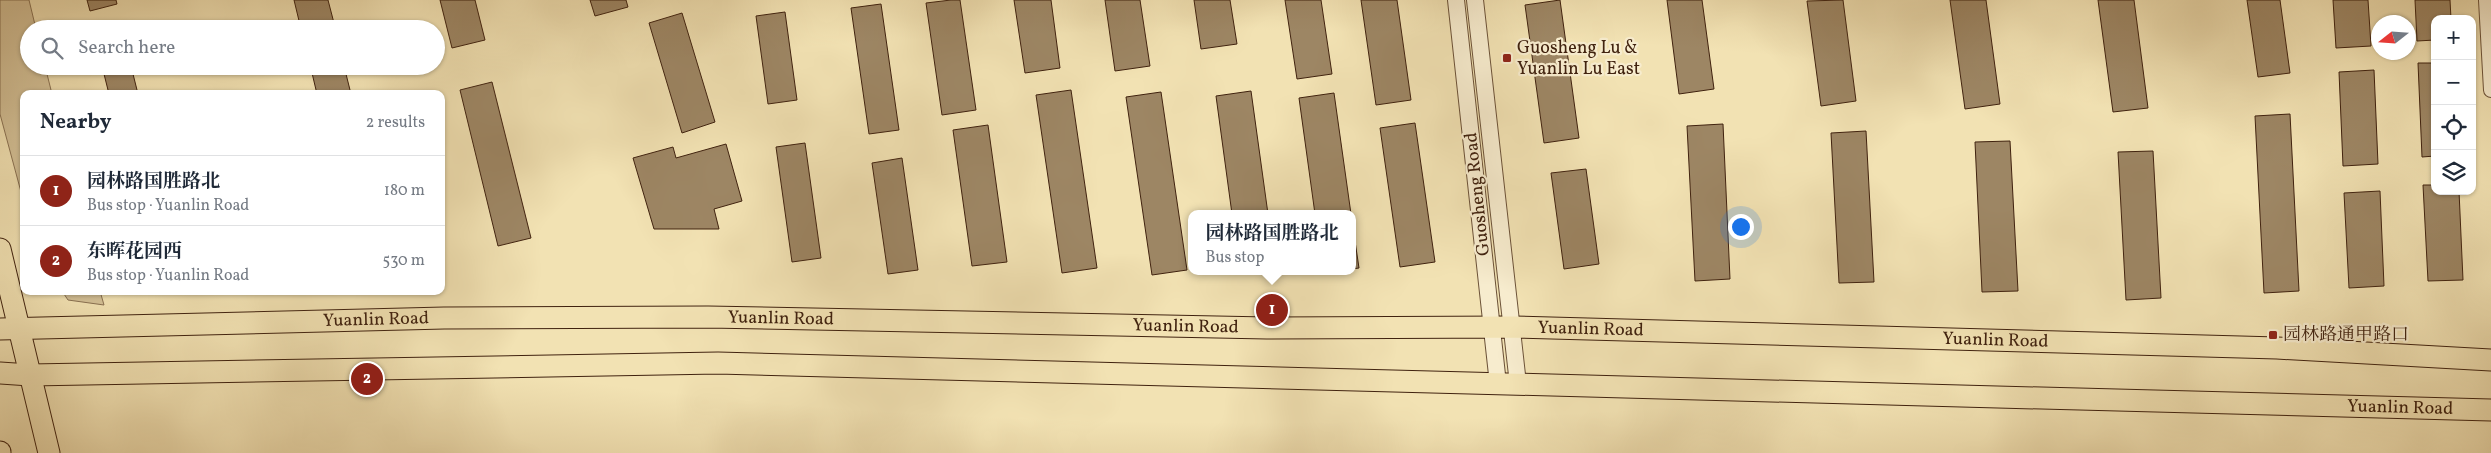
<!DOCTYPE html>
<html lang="en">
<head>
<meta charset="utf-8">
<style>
  :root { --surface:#fff; --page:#f2f2f3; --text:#1f2937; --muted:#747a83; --line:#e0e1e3; --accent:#8f2418 }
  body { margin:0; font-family:Vollkorn,"Noto Serif SC",serif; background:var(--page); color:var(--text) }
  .controls { position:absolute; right:15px; top:15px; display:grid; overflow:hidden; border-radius:10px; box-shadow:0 1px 4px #0004 }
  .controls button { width:45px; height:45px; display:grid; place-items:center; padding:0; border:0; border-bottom:1px solid var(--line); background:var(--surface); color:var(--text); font:25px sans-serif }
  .compass { position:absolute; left:2371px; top:15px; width:45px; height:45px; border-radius:50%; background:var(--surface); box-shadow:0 1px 4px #0004; rotate:253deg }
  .you { position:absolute; left:1740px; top:226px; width:18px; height:18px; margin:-12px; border:4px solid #fff; border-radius:50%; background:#1a73e8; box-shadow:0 0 0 8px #1a73e833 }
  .badge { display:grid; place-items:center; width:32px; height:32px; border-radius:50%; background:var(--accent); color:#fff; font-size:16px; font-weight:700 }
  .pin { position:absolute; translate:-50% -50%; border:2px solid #fff; box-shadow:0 1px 5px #0006 }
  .popup { position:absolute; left:1188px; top:210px; width:168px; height:65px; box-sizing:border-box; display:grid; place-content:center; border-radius:10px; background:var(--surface); filter:drop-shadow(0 1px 4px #0005); font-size:16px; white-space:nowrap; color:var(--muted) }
  .popup b { font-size:19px; color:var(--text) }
  .popup::after { content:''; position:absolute; left:50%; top:100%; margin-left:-10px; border:10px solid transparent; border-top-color:var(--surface) }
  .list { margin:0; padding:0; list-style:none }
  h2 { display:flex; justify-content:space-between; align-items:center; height:65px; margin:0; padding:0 20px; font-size:21px }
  h2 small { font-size:16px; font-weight:400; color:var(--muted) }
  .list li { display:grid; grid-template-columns:32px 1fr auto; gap:15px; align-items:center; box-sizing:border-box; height:70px; padding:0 20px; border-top:1px solid var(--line) }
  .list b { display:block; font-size:19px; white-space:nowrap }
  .list p { margin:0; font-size:16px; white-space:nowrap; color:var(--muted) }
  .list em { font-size:16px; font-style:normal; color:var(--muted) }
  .icon { flex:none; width:28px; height:28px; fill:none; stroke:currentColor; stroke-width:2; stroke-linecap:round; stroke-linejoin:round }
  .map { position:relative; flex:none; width:2491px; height:453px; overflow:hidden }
  .search { position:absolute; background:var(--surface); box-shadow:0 1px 4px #0004; left:20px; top:20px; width:425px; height:55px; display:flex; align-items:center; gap:12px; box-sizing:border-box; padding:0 18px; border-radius:28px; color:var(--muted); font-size:19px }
  .panel { position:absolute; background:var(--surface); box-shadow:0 1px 4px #0004; left:20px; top:90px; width:425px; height:205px; border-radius:10px }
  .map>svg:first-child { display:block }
  .green { fill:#d4c197; stroke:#8a7253 }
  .building { fill:#9d8664; stroke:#40220f }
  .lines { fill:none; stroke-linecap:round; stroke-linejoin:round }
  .minor-casing { stroke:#6c5238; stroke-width:16 }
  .tertiary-casing { stroke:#6c5238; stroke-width:18 }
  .primary-casing { stroke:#40220f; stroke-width:23 }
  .minor { stroke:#f7ecce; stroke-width:14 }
  .tertiary { stroke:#f7ecce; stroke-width:16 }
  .primary { stroke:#f2e2b3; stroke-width:21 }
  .poi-dot { fill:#8f2418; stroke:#f7ecce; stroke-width:2 }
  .labels { text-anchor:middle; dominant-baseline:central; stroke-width:4.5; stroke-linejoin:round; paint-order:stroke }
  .poi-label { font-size:18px; fill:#40220f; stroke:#f7ecce; text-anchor:start }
  .street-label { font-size:18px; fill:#40220f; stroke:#f7ecce }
</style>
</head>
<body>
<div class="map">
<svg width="2491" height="453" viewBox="0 0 2491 453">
  <rect width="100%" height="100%" fill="#f2e2b3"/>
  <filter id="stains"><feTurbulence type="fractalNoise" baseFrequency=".004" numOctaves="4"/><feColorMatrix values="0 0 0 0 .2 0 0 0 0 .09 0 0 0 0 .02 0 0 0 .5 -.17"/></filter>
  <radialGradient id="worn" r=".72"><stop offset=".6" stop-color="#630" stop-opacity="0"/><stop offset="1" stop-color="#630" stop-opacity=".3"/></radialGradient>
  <path class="green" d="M0 0H29L36 29H29V66H45L52 94H24V203L0 114Z
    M62 291H100L104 305 68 300Z"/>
  <path class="building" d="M87 0H116L117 4 90 11Z
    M294 0H328L335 27 301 29Z
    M440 0H475L485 40 452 48Z
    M590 0H626L628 7 595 16Z
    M951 0H960L976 110 942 115 926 3Z
    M1014 0H1051L1060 68 1025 73Z
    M1105 0H1140L1150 66 1115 71Z
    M1194 0H1230L1237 44 1201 49Z
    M1285 0H1321L1332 74 1297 79Z
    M1361 0H1397L1411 100 1376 105Z
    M1560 0 1579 138 1544 143 1525 5Z
    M1667 0H1702L1714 89 1679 94Z
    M1843 0 1856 101 1821 106 1807 1Z
    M1950 0H1986L2000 104 1965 109Z
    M2098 0H2134L2148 108 2113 112Z
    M2247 0H2280L2290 73 2258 77Z
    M2333 0H2368L2371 46 2336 48Z
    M2415 0H2450L2451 19H2435V40L2417 41Z
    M881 4 899 130 869 134 851 8Z
    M785 12 797 100 768 104 756 16Z
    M682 13 715 122 682 133 649 23Z
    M2418 63H2435V156L2422 157Z
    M102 66H131L138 94H109Z
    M339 66H344L351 94H317L312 73Z
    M2374 70 2378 164 2343 166 2339 72Z
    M492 82 531 238 498 246 460 90Z
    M1071 90 1097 268 1062 273 1036 95Z
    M1251 91 1268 214H1232L1216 96Z
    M1161 92 1187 270 1152 275 1126 97Z
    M1334 93 1351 214H1315L1299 98Z
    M2290 114 2299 291 2264 293 2255 116Z
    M1415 123 1435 262 1400 267 1380 128Z
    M1723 124 1730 279 1695 281 1687 126Z
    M988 125 1007 262 972 266 953 130Z
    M1866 131 1874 282 1839 283 1831 133Z
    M2010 141 2018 291 1982 292 1975 142Z
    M805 143 821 258 792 262 776 147Z
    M726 144 742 201 714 209 719 229H654L633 158 673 147 676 158Z
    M2153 151 2161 298 2126 300 2118 152Z
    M902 158 918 270 888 274 872 163Z
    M1586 169 1599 264 1564 269 1551 173Z
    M2423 185H2435V191H2459L2463 280 2428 281Z
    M2380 191 2384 286 2349 288 2344 193Z
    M1352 221 1359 268 1352 269Z"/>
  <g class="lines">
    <defs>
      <path id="minor" d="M2486 0 2491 90"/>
      <path id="tertiary" d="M1456 0 1498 384
        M1475 0 1518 384"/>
      <g id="primary">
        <path d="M0 249 49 453"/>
        <path id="s1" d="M0 329 444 318 708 317 1267 328 1513 327 2277 348 2491 360"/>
        <path id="s2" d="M0 373 30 375 718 363 2491 410"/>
        <path d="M0 452V453"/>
      </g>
    </defs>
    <use href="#minor" class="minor-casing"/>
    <use href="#tertiary" class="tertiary-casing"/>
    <use href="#primary" class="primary-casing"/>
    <use href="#minor" class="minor"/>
    <use href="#tertiary" class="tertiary"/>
    <use href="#primary" class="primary"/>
  </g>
  <g class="poi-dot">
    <rect x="1502" y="53" width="10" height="10" rx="2.5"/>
    <rect x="2268" y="330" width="10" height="10" rx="2.5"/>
  </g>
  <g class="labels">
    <g class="poi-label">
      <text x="1517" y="48">Guosheng Lu &amp;<tspan x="1517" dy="21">Yuanlin Lu East</tspan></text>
      <text x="2283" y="335">园林路通甲路口</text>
    </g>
    <g class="street-label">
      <text transform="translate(1478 194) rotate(-96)">Guosheng Road</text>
      <text stroke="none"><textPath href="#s1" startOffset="781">Yuanlin Road</textPath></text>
      <text stroke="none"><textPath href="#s1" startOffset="376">Yuanlin Road</textPath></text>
      <text stroke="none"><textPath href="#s1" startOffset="1186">Yuanlin Road</textPath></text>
      <text stroke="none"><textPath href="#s1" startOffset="1591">Yuanlin Road</textPath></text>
      <text stroke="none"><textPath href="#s1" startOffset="1996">Yuanlin Road</textPath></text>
      <text stroke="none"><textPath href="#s2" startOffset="2401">Yuanlin Road</textPath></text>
    </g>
  </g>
  <rect width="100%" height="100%" filter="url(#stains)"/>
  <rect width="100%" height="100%" fill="url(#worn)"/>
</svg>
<div class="controls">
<button>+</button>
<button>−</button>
<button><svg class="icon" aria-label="locate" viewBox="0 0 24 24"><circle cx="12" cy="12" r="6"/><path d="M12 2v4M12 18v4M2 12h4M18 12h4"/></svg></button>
<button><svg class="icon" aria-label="layers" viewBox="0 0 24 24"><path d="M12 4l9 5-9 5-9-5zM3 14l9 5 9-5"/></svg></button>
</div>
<svg class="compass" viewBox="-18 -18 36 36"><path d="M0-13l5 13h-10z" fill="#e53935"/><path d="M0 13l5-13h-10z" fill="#747a83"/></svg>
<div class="you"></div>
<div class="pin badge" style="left:1272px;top:310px">1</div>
<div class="popup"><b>园林路国胜路北</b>Bus stop</div>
<div class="pin badge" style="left:367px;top:379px">2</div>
<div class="search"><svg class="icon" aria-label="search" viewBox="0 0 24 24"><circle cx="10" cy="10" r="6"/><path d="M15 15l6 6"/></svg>Search here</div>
<section class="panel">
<h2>Nearby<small>2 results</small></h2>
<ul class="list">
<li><span class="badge">1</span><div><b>园林路国胜路北</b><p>Bus stop · Yuanlin Road</p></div><em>180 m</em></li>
<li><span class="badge">2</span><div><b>东晖花园西</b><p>Bus stop · Yuanlin Road</p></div><em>530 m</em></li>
</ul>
</section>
</div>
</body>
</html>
